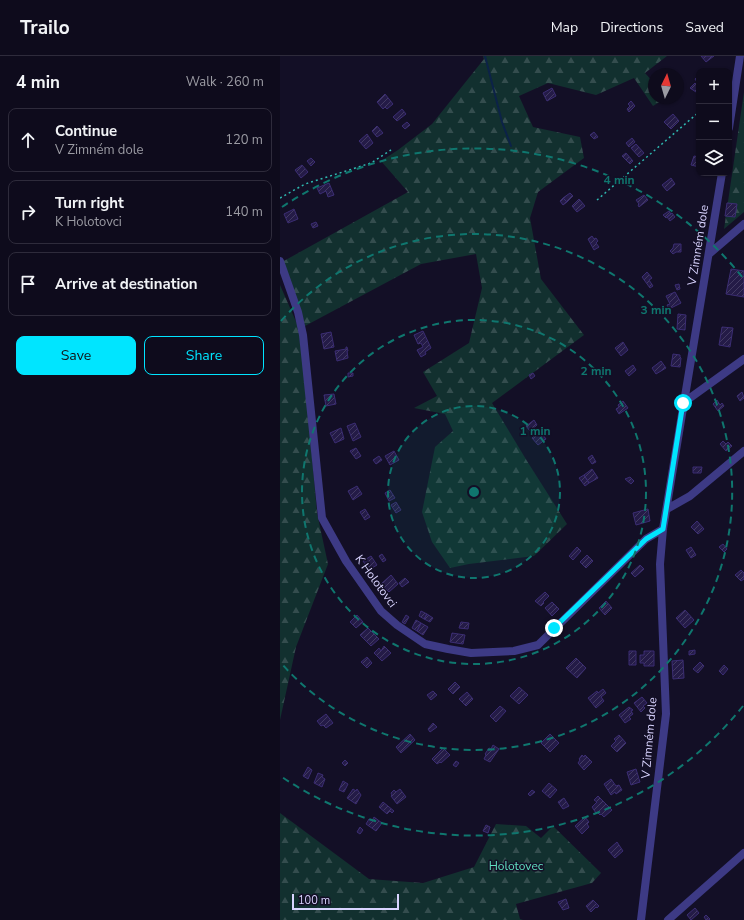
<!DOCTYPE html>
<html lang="en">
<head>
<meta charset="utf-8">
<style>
  :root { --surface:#0e0b1c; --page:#171425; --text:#f1f3f6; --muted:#9b9ba3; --line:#2e2b3b; --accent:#00e5ff }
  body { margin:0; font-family:"Nunito Sans",sans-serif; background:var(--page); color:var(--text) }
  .controls { position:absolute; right:12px; top:12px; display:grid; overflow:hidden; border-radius:8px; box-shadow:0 1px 3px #0004 }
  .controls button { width:36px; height:36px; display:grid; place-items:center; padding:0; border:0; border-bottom:1px solid var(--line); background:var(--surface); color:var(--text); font:20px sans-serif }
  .compass { position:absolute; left:368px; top:12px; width:36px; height:36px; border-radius:50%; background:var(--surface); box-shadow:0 1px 3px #0004; rotate:5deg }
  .scale { position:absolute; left:12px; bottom:10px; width:107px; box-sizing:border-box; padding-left:4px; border:2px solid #d9d4ff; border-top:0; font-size:11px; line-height:14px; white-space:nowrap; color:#d9d4ff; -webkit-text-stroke:3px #130f26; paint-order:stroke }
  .stop { position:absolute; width:12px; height:12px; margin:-9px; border:3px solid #00e5ff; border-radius:50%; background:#fff }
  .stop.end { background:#00e5ff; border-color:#fff; box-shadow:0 1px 4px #0008 }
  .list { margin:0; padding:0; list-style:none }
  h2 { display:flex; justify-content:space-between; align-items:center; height:52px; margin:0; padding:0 16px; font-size:17px }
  h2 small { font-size:13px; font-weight:400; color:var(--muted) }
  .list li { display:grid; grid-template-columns:26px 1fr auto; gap:12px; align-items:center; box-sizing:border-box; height:64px; margin:0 8px 8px; padding:0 8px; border:1px solid var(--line); border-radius:8px }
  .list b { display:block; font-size:15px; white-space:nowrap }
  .list p { margin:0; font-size:13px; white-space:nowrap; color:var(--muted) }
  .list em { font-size:13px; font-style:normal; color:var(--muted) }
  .actions { display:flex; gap:8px; padding:12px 16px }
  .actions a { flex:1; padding:9px 0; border:1px solid var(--accent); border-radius:8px; text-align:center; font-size:14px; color:var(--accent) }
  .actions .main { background:var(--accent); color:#111 }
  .icon { flex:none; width:22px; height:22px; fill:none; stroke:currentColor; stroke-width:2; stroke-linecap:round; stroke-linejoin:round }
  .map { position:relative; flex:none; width:464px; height:864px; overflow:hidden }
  header { display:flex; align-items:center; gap:24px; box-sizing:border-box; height:56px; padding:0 20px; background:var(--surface); border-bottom:1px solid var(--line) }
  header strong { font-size:19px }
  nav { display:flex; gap:22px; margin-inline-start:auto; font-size:14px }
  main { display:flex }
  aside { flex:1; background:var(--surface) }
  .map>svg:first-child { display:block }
  .forest { fill:url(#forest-firs) }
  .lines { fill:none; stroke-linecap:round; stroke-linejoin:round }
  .stream { stroke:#0c2248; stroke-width:2 }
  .building { fill:url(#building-hatch); stroke:#3b2d73 }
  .path { stroke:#2fb8b0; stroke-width:1.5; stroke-dasharray:2 3; stroke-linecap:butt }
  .minor { stroke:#3d3a85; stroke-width:8 }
  .route { stroke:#00e5ff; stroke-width:5 }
  .ring { fill:none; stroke:#0f766e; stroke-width:2; stroke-dasharray:7 5 }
  .labels { text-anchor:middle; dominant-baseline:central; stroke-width:3; stroke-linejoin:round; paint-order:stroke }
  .street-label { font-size:12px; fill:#d9d4ff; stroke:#130f26 }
  .park-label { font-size:12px; fill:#5fe0c0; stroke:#130f26 }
  .centre { fill:#0f766e; stroke:#130f26; stroke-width:2 }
  .ring-label { font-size:12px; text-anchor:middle; font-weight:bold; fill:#0f766e; stroke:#130f26; stroke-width:3; stroke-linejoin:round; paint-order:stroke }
</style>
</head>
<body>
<header>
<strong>Trailo</strong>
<nav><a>Map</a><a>Directions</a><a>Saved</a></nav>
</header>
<main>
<aside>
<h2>4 min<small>Walk · 260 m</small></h2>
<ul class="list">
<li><svg class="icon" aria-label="ahead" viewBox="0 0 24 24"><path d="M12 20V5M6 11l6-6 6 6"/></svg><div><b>Continue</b><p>V Zimném dole</p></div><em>120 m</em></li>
<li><svg class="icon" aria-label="right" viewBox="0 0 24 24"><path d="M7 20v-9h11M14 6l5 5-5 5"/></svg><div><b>Turn right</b><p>K Holotovci</p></div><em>140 m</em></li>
<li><svg class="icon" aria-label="arrive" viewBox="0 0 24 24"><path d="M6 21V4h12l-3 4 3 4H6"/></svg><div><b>Arrive at destination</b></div></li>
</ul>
<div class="actions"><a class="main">Save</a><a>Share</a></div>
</aside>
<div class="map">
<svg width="464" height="864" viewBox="0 0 464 864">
  <defs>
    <pattern id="forest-firs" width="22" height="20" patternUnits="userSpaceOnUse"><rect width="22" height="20" fill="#12302f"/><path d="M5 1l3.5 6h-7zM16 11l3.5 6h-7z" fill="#344d4e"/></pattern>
    <pattern id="building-hatch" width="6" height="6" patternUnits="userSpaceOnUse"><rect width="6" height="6" fill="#241b47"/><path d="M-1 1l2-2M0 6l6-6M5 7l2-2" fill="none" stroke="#433b63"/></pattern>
  </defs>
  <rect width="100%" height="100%" fill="#130f26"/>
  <path class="forest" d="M203 0H387L365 17 374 27V42H386L373 50 354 22 316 39 268 27 239 40 253 71 300 81 304 102 258 136 250 162 261 223 304 279 212 347 247 405 287 468 254 500 189 508 170 512 152 486 142 456 155 391 173 375 165 358 134 352 157 340 143 316 189 287 202 232 196 198 141 208 25 270 2 206 128 136 101 105 118 94 152 68 204 3Z
    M464 36V156L444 173Z
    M0 229 21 277 37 457 48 508 16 591 0 664Z
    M0 757 89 823 143 827 194 811 216 768 246 770 261 782 273 770 321 817 312 827 236 848 240 863 243 864H0Z"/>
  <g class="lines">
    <path class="stream" d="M205 0 222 66 231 90"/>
  </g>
  <path class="building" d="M421 0H434L426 6Z
    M419 20V25L417 26 415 23Z
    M415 27 419 31V33L416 36 410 32Z
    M272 32 276 40 267 45 263 37Z
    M105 38 113 48 107 53 105 51 103 53 97 46Z
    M351 45 355 50 349 56 347 53 350 50 348 48Z
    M122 53 126 58 117 65 113 61Z
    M393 58 399 65 391 73 384 66Z
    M127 66 130 69 125 73 122 70Z
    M97 70 103 77 97 81 92 75Z
    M314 76 318 81 314 83 310 79Z
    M87 78 93 87 86 93 79 85Z
    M352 82 355 86 349 91 346 87Z
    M356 88 364 97 359 101 351 92Z
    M346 97 353 105 350 108 342 100Z
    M414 100 419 101V111L411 109Z
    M31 102 35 106 31 110 27 105Z
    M22 109 28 116 21 122 15 114Z
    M391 122 395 128 387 135 382 129Z
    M49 127 54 139 48 141 46 135 40 138 37 132Z
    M290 137 293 140 287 146 283 142Z
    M364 139 368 144 359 151 358 149 359 148 356 144Z
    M283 142 287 146 283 149 280 145Z
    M299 143 305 150 297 156 292 150Z
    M447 147 457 148 455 161 445 160Z
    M14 153 18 163 8 167 4 158Z
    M389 155 391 158 386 162 383 159Z
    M392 157 395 161 390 165 387 161Z
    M36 166 38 170 33 172 31 168Z
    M312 180 314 183 316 182 318 185 316 187 319 191 314 194 308 183Z
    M394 188H401V196H396L393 198 390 195 393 192Z
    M451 213 464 215V241L446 238Z
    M367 216 372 222 369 224 373 230 370 232 362 221Z
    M399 228 400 233 397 234 395 229Z
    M395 236 401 247 389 253 387 249 390 248 386 240Z
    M398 258 406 259 405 274 397 273Z
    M442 271 453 272 450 291 439 289Z
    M143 275 151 292 145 296 146 298 141 301 137 294 143 291 141 287 138 288 134 279Z
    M51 276 54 291 44 293 41 278Z
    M343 286 348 294 341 300 335 292Z
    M66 291H67L68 295H67L68 302 57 305 55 295 66 293Z
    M393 298 400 299V301L401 302 400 311 391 310Z
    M381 305 386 312 376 318 372 312Z
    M353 309 356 314 349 320 345 315Z
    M68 317H73V320L68 321Z
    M253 317 255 320 251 323 249 319Z
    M462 336 464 342 460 345 457 340Z
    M54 338 56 348 46 350 44 339Z
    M437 344 440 349 442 347 444 350 438 355 433 348Z
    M343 345 348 352 339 358 336 353 339 351 338 349Z
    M254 364 257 369 250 375 246 370Z
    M75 367 81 381 73 385 67 370Z
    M61 372 64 383 55 387 50 377Z
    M260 375 266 383 258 389 252 382Z
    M443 385 446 388 448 386 452 390 446 395 440 388Z
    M76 392 81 400 76 403 70 395Z
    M114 395 119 404 110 409 105 400Z
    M312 399 316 406 312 408 308 402Z
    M99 400 102 404 96 408 93 404Z
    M413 411H422L421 417H413Z
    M312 413 318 422 309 427 304 419Z
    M304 419 309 427 305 430 299 422Z
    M350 421 354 425 351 428 345 423Z
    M77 430 82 438 73 444 68 435Z
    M110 434 115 442 109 445 105 437Z
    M116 446 121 454 116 457 111 449Z
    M85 453 90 461 85 464 80 456Z
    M368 453 370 465 356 469 353 457Z
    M417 465 424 473 418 478 411 471Z
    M443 488 447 493 444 496 439 491Z
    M297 491 301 495 293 504 289 500Z
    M411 491 416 499 411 502 406 494Z
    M102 498 106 504 103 506 99 500Z
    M307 499 313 505 306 512 300 506Z
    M91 500 97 509 89 514 83 505Z
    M360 509 364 513 355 521 351 517Z
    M461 514 464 517V523L461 525 455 519Z
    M111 519 118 528 109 536 101 528Z
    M125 522 129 526 122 531 119 527Z
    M265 536 269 540 263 546 264 547 261 550 255 545Z
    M326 545 332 552 325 559 319 552Z
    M272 546 279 553 272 560 265 552Z
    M405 554 414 564 405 572 396 562Z
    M141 555 147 558 144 563 139 560Z
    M147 558 153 562 150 566 144 563Z
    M77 559 83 566 76 572 70 566Z
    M126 559 129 561 125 568 122 566Z
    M136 564 141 567 137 575 132 572Z
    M181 566 189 567 188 573 179 572Z
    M141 567 148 571 143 579 137 575Z
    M88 572 99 583 91 590 80 579Z
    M172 577 185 579 183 588 170 586Z
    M104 590 111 597 102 605 94 597 99 592 101 595Z
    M415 594V598L409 599V595Z
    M349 595H356V609H349Z
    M364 595H374V610H364V607H360V599H364Z
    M87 601 92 607 87 612 81 606Z
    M296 602 306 612 297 622 286 612Z
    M403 604 404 622 393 623 392 605Z
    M420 606 424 610 418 617 413 613Z
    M444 609 448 613 443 619 439 615Z
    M175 626 180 631 173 638 168 633Z
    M239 631 248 639 239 648 230 640Z
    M323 633 326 637 321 641 324 645 316 652 308 642 317 635 318 637Z
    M153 635 157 639 151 644 147 639Z
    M187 636 193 643 186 650 179 643Z
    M362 641 367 647 363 650 365 652 361 656 354 647Z
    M220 650 226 655 216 666 210 660Z
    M349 651 353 654 351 655 353 658 349 661 351 663 345 667 339 659Z
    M46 658 53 667 46 672 43 669 41 670 37 665Z
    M153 667 157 671 150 676 148 673Z
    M130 678 135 684 121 697 116 691Z
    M270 678 279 687 270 696 261 687Z
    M339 679 346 687 337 696 331 690 336 685 334 683Z
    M213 689 219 693 210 706 204 703 206 699 205 698 209 692 211 693Z
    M163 692 170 699 161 707 160 706 157 708 152 703Z
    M302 699 304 701 305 699 312 706 304 714 298 707 300 704 299 703Z
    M65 704 68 707 65 710 62 707Z
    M176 705 179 707 176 711 173 709Z
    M28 711 32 714 28 723 23 720Z
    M356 713 360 726 351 729 347 716Z
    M38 717 43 719 42 721 45 723 42 731 34 727Z
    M331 723 336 730 339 729 342 734 336 738 335 736 331 739 324 728Z
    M63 725 68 728 64 736 59 734Z
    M269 727 277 734 270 742 262 735Z
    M73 733 76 735 77 733 81 739 76 748 67 742Z
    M120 733 126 741 117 748 111 740 112 739 111 737 114 734 116 736Z
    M252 734 255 736 250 740 248 738Z
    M318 740 332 754 324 761 321 758 320 759 317 756 316 757 312 751 317 746 314 744Z
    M284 742 289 750 283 753 278 746Z
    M103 746 114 755 112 757 110 755 107 758 99 751Z
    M94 761 102 767 96 775 86 768 89 763 92 765Z
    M305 761 309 766 307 768 309 771 302 778 295 770Z
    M206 769 210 771 208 777 203 775Z
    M80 771 83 774 80 778 77 776Z
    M337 786 343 795 335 802 328 794Z
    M286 843 289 852 283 854 278 846Z
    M313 844 319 850 317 852 316 851 311 856 306 850Z
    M415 852 419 857 411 864 407 859Z
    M426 859 430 863 429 864H426L424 861Z"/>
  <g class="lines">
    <path class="path" d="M0 142 25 128 91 107 111 94
      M317 144 419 56"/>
    <path class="minor" d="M449 72 460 0
      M429 198 464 168
      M0 205 18 256 23 279 42 462 66 505 101 555 117 569 145 588 168 593 191 597 234 595 258 589 366 483 383 473
      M403 347 464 303
      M387 453 410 440 464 395
      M361 864 386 658 380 508 383 473 442 117
      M388 864 464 797"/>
  </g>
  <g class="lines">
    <path class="route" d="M274 572 366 483 383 473 403 347"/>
  </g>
  <circle cx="194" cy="436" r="86" fill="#0f766e" fill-opacity=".12"/>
  <g class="ring">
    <circle cx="194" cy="436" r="86"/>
    <circle cx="194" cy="436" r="172"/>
    <path d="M1 265A258 258 0 1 1 1 607"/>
    <path d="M463 650A344 344 0 0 1 2 721M2 151A344 344 0 0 1 463 222"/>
  </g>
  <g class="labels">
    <g class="street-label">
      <text transform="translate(418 189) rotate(-81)">V Zimném dole</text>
      <text transform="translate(96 525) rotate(54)">K Holotovci</text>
      <text transform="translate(369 682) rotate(-85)">V Zimném dole</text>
    </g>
    <g class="park-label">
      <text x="236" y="810">Holotovec</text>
    </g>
  </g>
  <circle cx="194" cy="436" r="6" class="centre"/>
  <g class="ring-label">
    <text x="339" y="128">4 min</text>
    <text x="376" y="258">3 min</text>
    <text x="316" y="319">2 min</text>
    <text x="255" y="379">1 min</text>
  </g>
</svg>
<div class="controls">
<button>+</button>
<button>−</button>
<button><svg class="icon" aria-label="layers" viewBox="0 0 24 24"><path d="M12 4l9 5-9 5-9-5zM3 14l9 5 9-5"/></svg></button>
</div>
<svg class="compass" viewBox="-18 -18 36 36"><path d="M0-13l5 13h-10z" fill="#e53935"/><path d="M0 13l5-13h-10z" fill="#9b9ba3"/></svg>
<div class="scale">100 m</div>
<div class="stop" style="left:403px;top:347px"></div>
<div class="stop end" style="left:274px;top:572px"></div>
</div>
</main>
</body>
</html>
